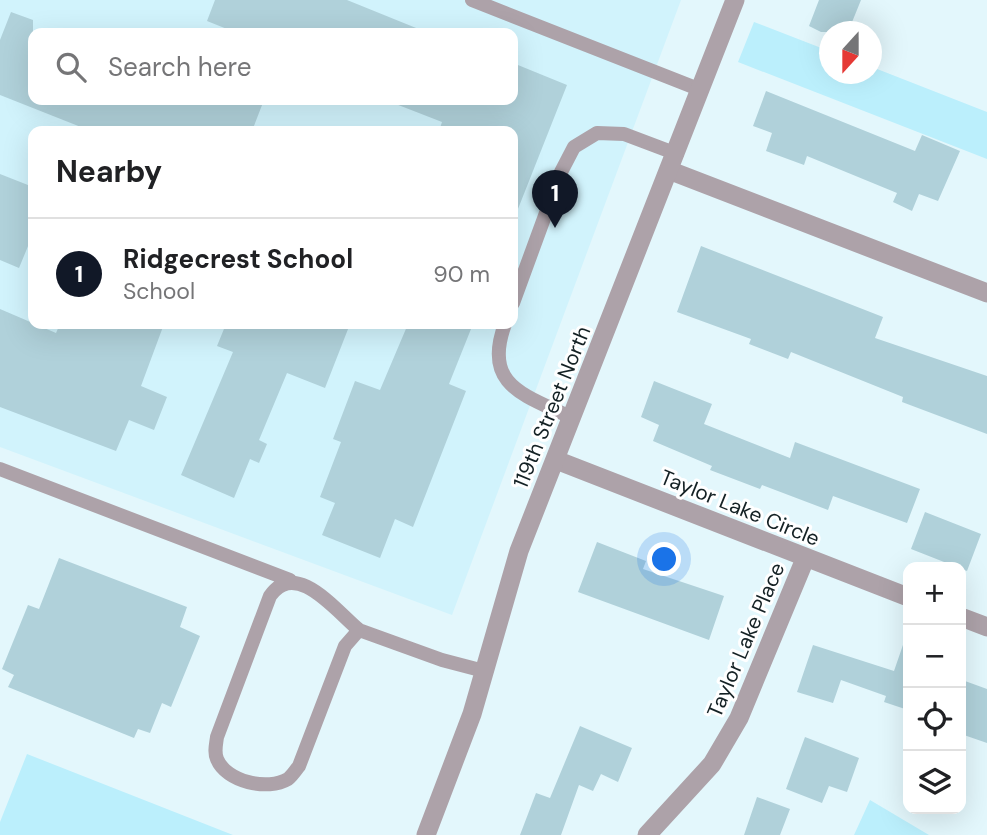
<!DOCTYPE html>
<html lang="en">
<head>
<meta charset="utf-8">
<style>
  :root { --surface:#fff; --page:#f6f6f6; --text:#202124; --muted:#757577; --line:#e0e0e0; --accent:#111827 }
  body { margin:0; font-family:"DM Sans",sans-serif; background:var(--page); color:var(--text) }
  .controls { position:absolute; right:21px; bottom:21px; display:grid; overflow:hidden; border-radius:14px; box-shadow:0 7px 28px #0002 }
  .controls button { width:63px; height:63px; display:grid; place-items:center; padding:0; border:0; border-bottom:2px solid var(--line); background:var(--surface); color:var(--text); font:35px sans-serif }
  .compass { position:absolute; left:819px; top:21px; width:63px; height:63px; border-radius:50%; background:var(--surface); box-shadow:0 7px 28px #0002; rotate:201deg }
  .you { position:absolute; left:665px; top:560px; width:24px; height:24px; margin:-18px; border:5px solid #fff; border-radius:50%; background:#1a73e8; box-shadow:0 0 0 10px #1a73e833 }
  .badge { display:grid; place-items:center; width:46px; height:46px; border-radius:50%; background:var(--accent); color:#fff; font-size:23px; font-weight:700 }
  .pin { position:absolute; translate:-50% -58px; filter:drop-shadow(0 2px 4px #0008) }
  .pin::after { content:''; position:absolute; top:37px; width:24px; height:21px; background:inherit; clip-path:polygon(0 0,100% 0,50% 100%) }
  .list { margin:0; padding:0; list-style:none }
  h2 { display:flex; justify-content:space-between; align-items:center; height:91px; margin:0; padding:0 28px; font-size:30px }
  h2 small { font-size:23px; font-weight:400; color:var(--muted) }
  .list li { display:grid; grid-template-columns:46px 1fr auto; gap:21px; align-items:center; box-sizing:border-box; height:112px; padding:0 28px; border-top:2px solid var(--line) }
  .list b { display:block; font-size:26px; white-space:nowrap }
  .list p { margin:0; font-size:23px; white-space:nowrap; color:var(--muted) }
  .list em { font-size:23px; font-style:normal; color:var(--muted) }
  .icon { flex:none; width:38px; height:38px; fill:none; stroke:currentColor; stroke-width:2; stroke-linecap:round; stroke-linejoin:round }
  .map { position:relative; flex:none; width:987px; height:835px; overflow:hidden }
  .search { position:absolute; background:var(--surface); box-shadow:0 7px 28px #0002; left:28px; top:28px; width:490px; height:77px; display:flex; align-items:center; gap:18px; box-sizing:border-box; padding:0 24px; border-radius:14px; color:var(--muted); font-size:26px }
  .panel { position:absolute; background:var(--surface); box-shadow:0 7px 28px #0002; left:28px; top:126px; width:490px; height:203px; border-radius:14px }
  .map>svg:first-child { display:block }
  .built { fill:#d1f3fc; fill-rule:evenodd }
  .green { fill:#bbeffc }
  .building { fill:#b0d1da }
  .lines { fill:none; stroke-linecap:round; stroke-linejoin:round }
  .service { stroke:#ada2a9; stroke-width:14 }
  .minor { stroke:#ada2a9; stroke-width:19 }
  .tertiary { stroke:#ada2a9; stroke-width:19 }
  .labels { text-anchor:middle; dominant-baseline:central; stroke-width:6; stroke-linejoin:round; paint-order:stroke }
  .street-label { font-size:21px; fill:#142124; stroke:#fff }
</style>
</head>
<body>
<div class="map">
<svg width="987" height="835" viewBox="0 0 987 835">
  <rect width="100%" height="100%" fill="#e3f7fc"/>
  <path class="built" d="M0 0H681L452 615 0 447ZM33 33H513V100H33ZM33 131H513V324H33Z"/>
  <path class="green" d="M754 22 829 51 830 74H872V67L987 112V159L738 62Z
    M27 754 233 835H234H0V822Z
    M870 800 929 835H854Z"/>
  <path class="building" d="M215 0H347L426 32 237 33 207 21Z
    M819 0H861L848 32H821L809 26Z
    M11 12 33 20V100H264L252 131H91L0 95V40Z
    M513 63 567 85 514 219 513 131H439L442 122 388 101 513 100Z
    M766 91 915 151 922 135 960 151 938 201 919 194 912 211 893 202 897 193 807 156 804 165 766 151 772 133 753 126Z
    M0 174 33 187V234L19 268 0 260Z
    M701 246 883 317 875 338 987 376V434L902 402 903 397 791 352 788 359 749 344 751 339 677 312Z
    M0 309 56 333 60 324H164L141 386 167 397 154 430 129 420 116 451 0 407Z
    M226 324H350L325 388 287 373 259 440 267 444 259 463 250 459 234 498 181 475 233 352 217 346Z
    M408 324H473L449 384 466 391 413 527 395 519 380 558 322 535 335 503 320 497 341 442 333 439 355 381 380 390Z
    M654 381 712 404 704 424 790 458 795 442 920 489 907 523 833 496 828 510 762 485 760 489 710 470 712 466 653 441 659 425 641 417Z
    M925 512 981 534 967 571 911 549Z
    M597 542 646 561 643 569 724 596 709 640 578 592Z
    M59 558 187 607 180 627 200 636 171 707 162 703 150 733 138 729 134 738 8 687 14 675 2 669 28 605 39 609Z
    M904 642H908V710L884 702 886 696 841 680 833 703 797 692 813 645 894 671Z
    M965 681 987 689V743L961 734V695Z
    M580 726 632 748 618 782 601 774 593 791 579 785 561 835H520L536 793 550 798Z
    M805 737 859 758 847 792 829 786 822 803 786 789Z
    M757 797 790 809 780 835H744Z"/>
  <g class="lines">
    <path class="service" d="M472 0 701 90
      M513 303 561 172 574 147 597 133 624 134 677 154
      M505 324C482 386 525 395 572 418
      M0 469 290 580
      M359 630C335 610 296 559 270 596L217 737C216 745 214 752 217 759 226 782 268 791 288 779 292 776 296 770 299 766L345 646 359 630 442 660 484 671"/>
    <path class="minor" d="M671 171 987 293
      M556 460 908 597
      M961 617 987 627
      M647 835 712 764 739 718 805 559"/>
    <path class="tertiary" d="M426 835 472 714 519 551 735 0"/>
  </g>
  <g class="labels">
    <g class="street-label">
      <text transform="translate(552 407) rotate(-68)">119th Street North</text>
      <text transform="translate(740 508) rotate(22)">Taylor Lake Circle</text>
      <text transform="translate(746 640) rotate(-67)">Taylor Lake Place</text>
    </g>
  </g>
</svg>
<div class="controls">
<button>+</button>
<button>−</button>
<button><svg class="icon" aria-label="locate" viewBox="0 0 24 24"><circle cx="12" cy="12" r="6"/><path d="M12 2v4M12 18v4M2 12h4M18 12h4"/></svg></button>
<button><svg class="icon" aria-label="layers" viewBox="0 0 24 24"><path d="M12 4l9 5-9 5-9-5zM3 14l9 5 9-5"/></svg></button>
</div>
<svg class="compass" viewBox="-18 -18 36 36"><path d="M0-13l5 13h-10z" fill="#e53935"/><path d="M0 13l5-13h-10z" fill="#757577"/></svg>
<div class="you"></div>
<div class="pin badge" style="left:555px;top:228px">1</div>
<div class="search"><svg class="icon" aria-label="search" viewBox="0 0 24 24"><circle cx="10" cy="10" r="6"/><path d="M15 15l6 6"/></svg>Search here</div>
<section class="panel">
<h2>Nearby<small></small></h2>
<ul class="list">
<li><span class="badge">1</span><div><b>Ridgecrest School</b><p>School</p></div><em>90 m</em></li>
</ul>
</section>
</div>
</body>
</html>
